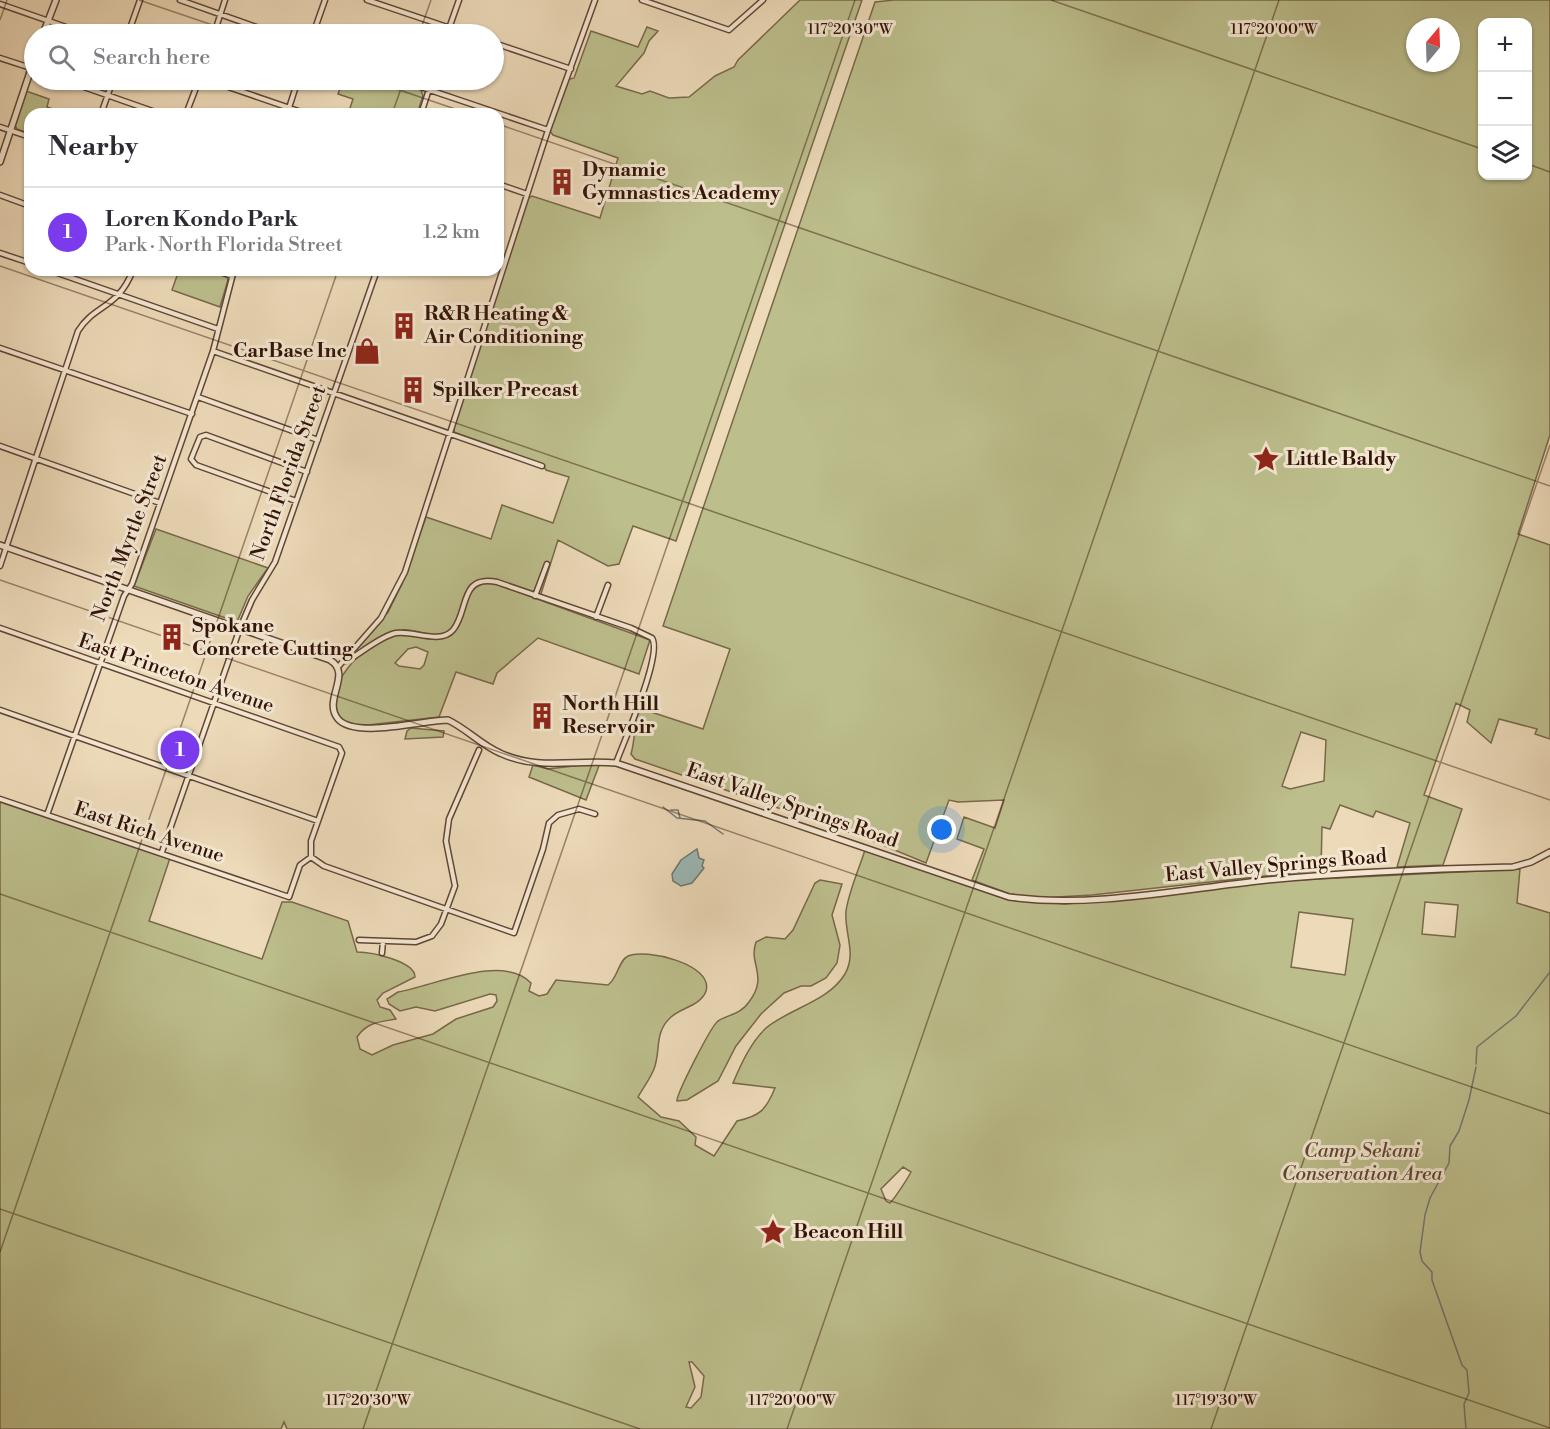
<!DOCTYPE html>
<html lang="en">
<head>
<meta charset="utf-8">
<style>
  :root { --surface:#fff; --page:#f2f2f3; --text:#2b2b33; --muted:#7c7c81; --line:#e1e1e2; --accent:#7c3aed }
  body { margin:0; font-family:"Libre Bodoni",serif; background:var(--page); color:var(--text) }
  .controls { position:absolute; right:18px; top:18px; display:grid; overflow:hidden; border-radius:12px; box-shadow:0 2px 4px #0004 }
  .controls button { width:54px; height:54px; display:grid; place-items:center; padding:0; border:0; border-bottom:2px solid var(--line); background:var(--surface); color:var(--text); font:30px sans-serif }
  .compass { position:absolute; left:1406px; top:18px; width:54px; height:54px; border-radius:50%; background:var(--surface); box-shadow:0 2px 4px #0004; rotate:19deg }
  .you { position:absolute; left:942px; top:830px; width:21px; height:21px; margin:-15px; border:4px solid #fff; border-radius:50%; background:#1a73e8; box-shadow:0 0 0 9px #1a73e833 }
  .badge { display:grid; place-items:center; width:39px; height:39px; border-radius:50%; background:var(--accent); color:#fff; font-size:20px; font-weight:700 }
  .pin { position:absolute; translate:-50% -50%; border:3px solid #fff; box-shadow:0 2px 6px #0006 }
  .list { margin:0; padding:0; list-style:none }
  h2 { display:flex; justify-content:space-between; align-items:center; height:78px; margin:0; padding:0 24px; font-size:26px }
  h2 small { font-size:20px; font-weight:400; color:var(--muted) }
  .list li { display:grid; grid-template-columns:39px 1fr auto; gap:18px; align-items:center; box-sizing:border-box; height:90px; padding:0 24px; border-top:2px solid var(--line) }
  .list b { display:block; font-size:22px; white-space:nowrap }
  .list p { margin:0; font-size:20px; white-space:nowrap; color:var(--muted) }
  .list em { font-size:20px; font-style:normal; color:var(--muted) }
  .icon { flex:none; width:33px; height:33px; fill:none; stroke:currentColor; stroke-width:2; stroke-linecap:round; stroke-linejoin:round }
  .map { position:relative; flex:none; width:1550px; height:1429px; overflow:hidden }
  .search { position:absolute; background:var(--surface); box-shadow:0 2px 4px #0004; left:24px; top:24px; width:480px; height:66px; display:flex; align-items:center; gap:15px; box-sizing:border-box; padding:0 21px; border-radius:33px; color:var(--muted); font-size:22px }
  .panel { position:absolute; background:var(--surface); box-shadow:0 2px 4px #0004; left:24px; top:108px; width:480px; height:168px; border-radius:18px }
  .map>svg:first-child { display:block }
  .green { fill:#bcbe8c; stroke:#78684a; stroke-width:1.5; fill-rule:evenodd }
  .water { fill:#9bb9b7; stroke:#717771; stroke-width:1.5 }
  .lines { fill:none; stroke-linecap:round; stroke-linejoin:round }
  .stream { stroke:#717771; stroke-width:1.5 }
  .minor-casing { stroke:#624534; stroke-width:7 }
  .tertiary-casing { stroke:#624534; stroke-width:8 }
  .minor { stroke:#f3e7d2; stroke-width:4 }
  .tertiary { stroke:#f3e7d2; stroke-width:5 }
  .ticks { fill:none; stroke:#331307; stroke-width:1.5; stroke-opacity:0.45 }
  .labels { text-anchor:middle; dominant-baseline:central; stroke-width:6; stroke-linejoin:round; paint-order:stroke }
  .poi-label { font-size:20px; font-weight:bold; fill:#331307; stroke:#f3e7d2; text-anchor:start }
  .street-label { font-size:20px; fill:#331307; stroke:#f3e7d2 }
  .park-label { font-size:20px; font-style:italic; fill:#5c462f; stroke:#f3e7d2 }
  .ticks-label { font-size:15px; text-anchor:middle; fill:#331307; stroke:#f3e7d2; stroke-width:6; stroke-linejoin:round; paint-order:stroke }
</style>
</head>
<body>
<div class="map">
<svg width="1550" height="1429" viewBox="0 0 1550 1429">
  <rect width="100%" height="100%" fill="#eddab9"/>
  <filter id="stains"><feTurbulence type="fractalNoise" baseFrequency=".00333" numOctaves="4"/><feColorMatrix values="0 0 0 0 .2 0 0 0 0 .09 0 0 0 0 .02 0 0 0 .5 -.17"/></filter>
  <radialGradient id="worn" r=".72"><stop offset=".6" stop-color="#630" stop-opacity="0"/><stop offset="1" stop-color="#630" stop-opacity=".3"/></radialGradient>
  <path class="green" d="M800 0H862L676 541 633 526 619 564 608 566 558 540 540 597 497 580H478C456 594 466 618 448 632 436 641 416 628 402 630 374 634 369 647 349 658L388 612 402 584 426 517 491 539 502 505 553 523 569 477 546 470 543 465 455 433 453 427 528 198 532 196 600 218 618 158 553 135 550 131 567 80 574 78 591 31 638 47 647 27 658 31 649 41 644 53 616 86 642 94 650 91 669 98 689 97 715 76 734 67 738 60Z
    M894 0H1550V435L1518 534 1550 545V739L1535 734 1537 729 1499 719 1491 743 1467 722 1470 710 1456 703 1424 795 1462 809 1443 865 1397 867 1410 823 1376 811 1373 817 1340 805 1330 829 1322 827 1321 870 1092 895 1039 898 1010 894 972 880 984 849 957 839 964 817 995 828 1004 800 958 802 949 800 926 863 863 837 635 759 631 754C636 737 633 724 639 708L703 729 730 649 663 626 875 2ZM1482 22H1528V176H1482ZM1415 27H1451V63H1415ZM1301 732 1326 740 1324 781 1290 789 1282 786Z
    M343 80H389L421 90 423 96 417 114H348L353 99 338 94Z
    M26 91 49 99 47 107 66 114H30V134L17 129 15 125Z
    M179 270H206L227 277 228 280 220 307 172 290Z
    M156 529 268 568 248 596 237 622 134 586Z
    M490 582 650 640 639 674 538 638 497 673 493 684 456 672 439 717 359 726 342 720C316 690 364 643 393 635 409 630 428 638 444 638 467 625 460 584 490 582ZM416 647 428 652 424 665 420 669 399 666 395 663 408 649Z
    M411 728 444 731 443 737 405 739 407 731Z
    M173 730 198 739 186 771 161 763Z
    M600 763 586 800 529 777 533 765 548 769Z
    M0 801 170 858 149 921 262 959 282 902H292L348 921 357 952C371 952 415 961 415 977L383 993 377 1000 380 1007 390 1010 396 1019C380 1022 367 1022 357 1037L360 1049 372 1055 393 1045 433 1034 456 1019 493 1007 497 1001 496 995 490 994 435 1011 416 1007 400 1011 389 1004 387 999 398 992C434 986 502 953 531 983L529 991 539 996 547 994 556 980 608 985C618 978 618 961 628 956 645 948 714 964 706 991 701 1006 679 1008 670 1018 654 1033 661 1051 654 1069 650 1079 643 1088 638 1097L661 1117 679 1121 696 1137 695 1145 714 1156 737 1121C760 1116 766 1110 775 1088L733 1083C741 1064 751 1042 766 1028 790 1008 828 1002 845 974 857 953 844 933 846 911 849 891 859 869 865 850L1006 899 1065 904 1278 881 1520 869 1517 903 1550 913V1429H287L284 1422 281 1429H0ZM1425 902 1458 905 1455 937 1422 934ZM1299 912 1353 919 1345 975 1291 967ZM903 1167 911 1172C908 1178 895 1198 890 1203L886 1201 881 1189ZM689 1362H692L704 1376 701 1397 691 1408 686 1407 695 1387Z
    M820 880 842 884 832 915 840 945 837 963 826 978 811 986H801L784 993 761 1014 736 1046 718 1081 687 1100 677 1101C676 1095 711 1026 718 1021 729 1014 740 1015 749 1002 769 976 748 964 756 942L766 937 785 939 793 930 815 883Z"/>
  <path class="water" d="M697 849 699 858 704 860 702 866 704 868 692 883 681 886 673 881 672 874 681 860Z"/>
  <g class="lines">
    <path class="stream" d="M663 807 677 818 705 821 723 834
      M671 810H678L680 818
      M1476 1064 1477 1047 1516 1016 1550 972
      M1466 1429 1464 1404 1469 1393 1467 1370 1462 1365 1432 1280V1272L1422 1261 1420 1252 1425 1215 1430 1198 1449 1163 1450 1146 1459 1131 1469 1100 1476 1067"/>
    <defs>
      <path id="minor" d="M180 0 276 34
        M367 0 468 34
        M642 0 729 30 763 0
        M0 4 86 34
        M128 34 140 0
        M214 34 225 0
        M313 34 325 0
        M447 34 459 0
        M494 43 571 69
        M0 58 34 69
        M64 80 161 114
        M208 80 307 114
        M400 80 548 130
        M101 114 113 80
        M186 114 199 80
        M287 114 298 80
        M421 114 432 80
        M0 127 30 137
        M498 184 527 194
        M0 195 30 206
        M0 253 30 263
        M49 270 218 329
        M215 270 232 276
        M0 348 192 414
        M213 351 542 466
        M198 397 318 440
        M0 446 160 503
        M296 501 196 465 191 459 200 437 206 435 307 472
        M0 566 78 331C95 304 118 309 133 270
        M535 596 547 564
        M596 617 608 585
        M0 628 339 747 342 753 311 841V857
        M345 661C352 661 377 637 396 633 413 630 440 645 453 630 469 611 459 574 497 582L631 628 652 638C663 654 624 741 616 763
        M338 667 381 618 405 572 548 130 595 0
        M0 710 318 821
        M0 799 289 897 300 865 311 857
        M47 815 124 596 132 584 213 351 234 270
        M162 852 240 628 252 600 275 562 377 270
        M311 857 324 866 514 933 543 849 549 823 558 815 579 809 595 814
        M359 940 416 942 432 936 441 924 455 886 446 841 449 819 479 750
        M382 953 383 941"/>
      <path id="tertiary" d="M43 34 56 0
        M0 162 34 60
        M0 545 330 660C353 674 322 700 338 719 355 739 424 720 448 720 467 729 481 745 500 753 538 771 576 759 616 763L1009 897C1089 908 1178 890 1258 881 1343 872 1428 869 1513 867L1531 862 1550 852"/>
    </defs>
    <use href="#minor" class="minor-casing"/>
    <use href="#tertiary" class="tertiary-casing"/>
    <use href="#minor" class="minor"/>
    <use href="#tertiary" class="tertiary"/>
  </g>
  <path class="ticks" d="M139 0 239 34M1051 0 1482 149M0 20 7 0M419 34 431 0M370 80 470 114M392 114 404 80M498 124 1550 486M1528 164 1550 172M0 266 1550 800M0 580 1550 1114M0 894 1550 1428M0 1209 640 1429M0 1252 338 270M363 1429 855 0M787 1429 1279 0M1211 1429 1550 445"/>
  <defs>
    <symbol id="building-bare" viewBox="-9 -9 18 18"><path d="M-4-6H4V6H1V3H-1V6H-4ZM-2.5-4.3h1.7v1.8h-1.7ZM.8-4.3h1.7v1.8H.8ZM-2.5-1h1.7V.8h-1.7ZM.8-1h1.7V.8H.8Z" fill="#8f2418" stroke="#f3e7d2" stroke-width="2.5" paint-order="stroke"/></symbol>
    <symbol id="shop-bare" viewBox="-9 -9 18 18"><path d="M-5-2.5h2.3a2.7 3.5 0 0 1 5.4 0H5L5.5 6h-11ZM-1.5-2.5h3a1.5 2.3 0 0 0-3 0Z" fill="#8f2418" stroke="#f3e7d2" stroke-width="2.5" paint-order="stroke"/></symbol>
    <symbol id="sight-bare" viewBox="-9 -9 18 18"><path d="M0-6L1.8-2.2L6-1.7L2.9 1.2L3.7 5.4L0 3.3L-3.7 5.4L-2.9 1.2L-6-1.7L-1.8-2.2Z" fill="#8f2418" stroke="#f3e7d2" stroke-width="2.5" paint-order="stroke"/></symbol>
  </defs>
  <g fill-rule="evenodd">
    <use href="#building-bare" x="543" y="163" width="38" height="38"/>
    <use href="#building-bare" x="385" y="307" width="38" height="38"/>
    <use href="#shop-bare" x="348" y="332" width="38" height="38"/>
    <use href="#building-bare" x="394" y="371" width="38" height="38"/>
    <use href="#sight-bare" x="1247" y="440" width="38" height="38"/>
    <use href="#building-bare" x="153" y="618" width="38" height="38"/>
    <use href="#building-bare" x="523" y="697" width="38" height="38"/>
    <use href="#sight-bare" x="754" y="1213" width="38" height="38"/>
  </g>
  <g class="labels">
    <g class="poi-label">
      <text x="582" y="170">Dynamic<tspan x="582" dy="23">Gymnastics Academy</tspan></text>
      <text x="424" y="314">R&amp;R Heating &amp;<tspan x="424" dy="23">Air Conditioning</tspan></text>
      <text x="347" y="351" text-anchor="end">CarBase Inc</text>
      <text x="433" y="390">Spilker Precast</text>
      <text x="1286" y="459">Little Baldy</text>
      <text x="192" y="626">Spokane<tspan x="192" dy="23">Concrete Cutting</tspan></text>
      <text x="562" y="704">North Hill<tspan x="562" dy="23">Reservoir</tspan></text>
      <text x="793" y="1232">Beacon Hill</text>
    </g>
    <g class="street-label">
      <text transform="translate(289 473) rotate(-70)">North Florida Street</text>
      <text transform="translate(130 538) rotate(-69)">North Myrtle Street</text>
      <text transform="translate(176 674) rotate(19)">East Princeton Avenue</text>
      <text transform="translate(792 806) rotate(19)">East Valley Springs Road</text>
      <text transform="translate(149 833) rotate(18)">East Rich Avenue</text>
      <text transform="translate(1276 866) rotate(-5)">East Valley Springs Road</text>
    </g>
    <g class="park-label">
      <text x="1362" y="1151">Camp Sekani<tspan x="1362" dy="23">Conservation Area</tspan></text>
    </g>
  </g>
  <g class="ticks-label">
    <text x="850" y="34">117°20'30"W</text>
    <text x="1274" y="34">117°20'00"W</text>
    <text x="368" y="1405">117°20'30"W</text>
    <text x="792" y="1405">117°20'00"W</text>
    <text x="1216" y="1405">117°19'30"W</text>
  </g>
  <rect width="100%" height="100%" filter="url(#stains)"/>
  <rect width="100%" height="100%" fill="url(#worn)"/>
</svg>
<div class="controls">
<button>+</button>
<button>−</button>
<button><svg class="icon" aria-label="layers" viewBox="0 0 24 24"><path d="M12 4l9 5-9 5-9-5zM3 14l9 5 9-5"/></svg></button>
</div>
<svg class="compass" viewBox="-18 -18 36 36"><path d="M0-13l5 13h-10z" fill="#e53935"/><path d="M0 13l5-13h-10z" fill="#7c7c81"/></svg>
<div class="you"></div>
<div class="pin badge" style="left:180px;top:750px">1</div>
<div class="search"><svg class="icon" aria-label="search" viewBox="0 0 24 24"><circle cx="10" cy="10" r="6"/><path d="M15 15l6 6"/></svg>Search here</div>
<section class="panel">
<h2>Nearby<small></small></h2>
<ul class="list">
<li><span class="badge">1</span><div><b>Loren Kondo Park</b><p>Park · North Florida Street</p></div><em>1.2 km</em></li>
</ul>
</section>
</div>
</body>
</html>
